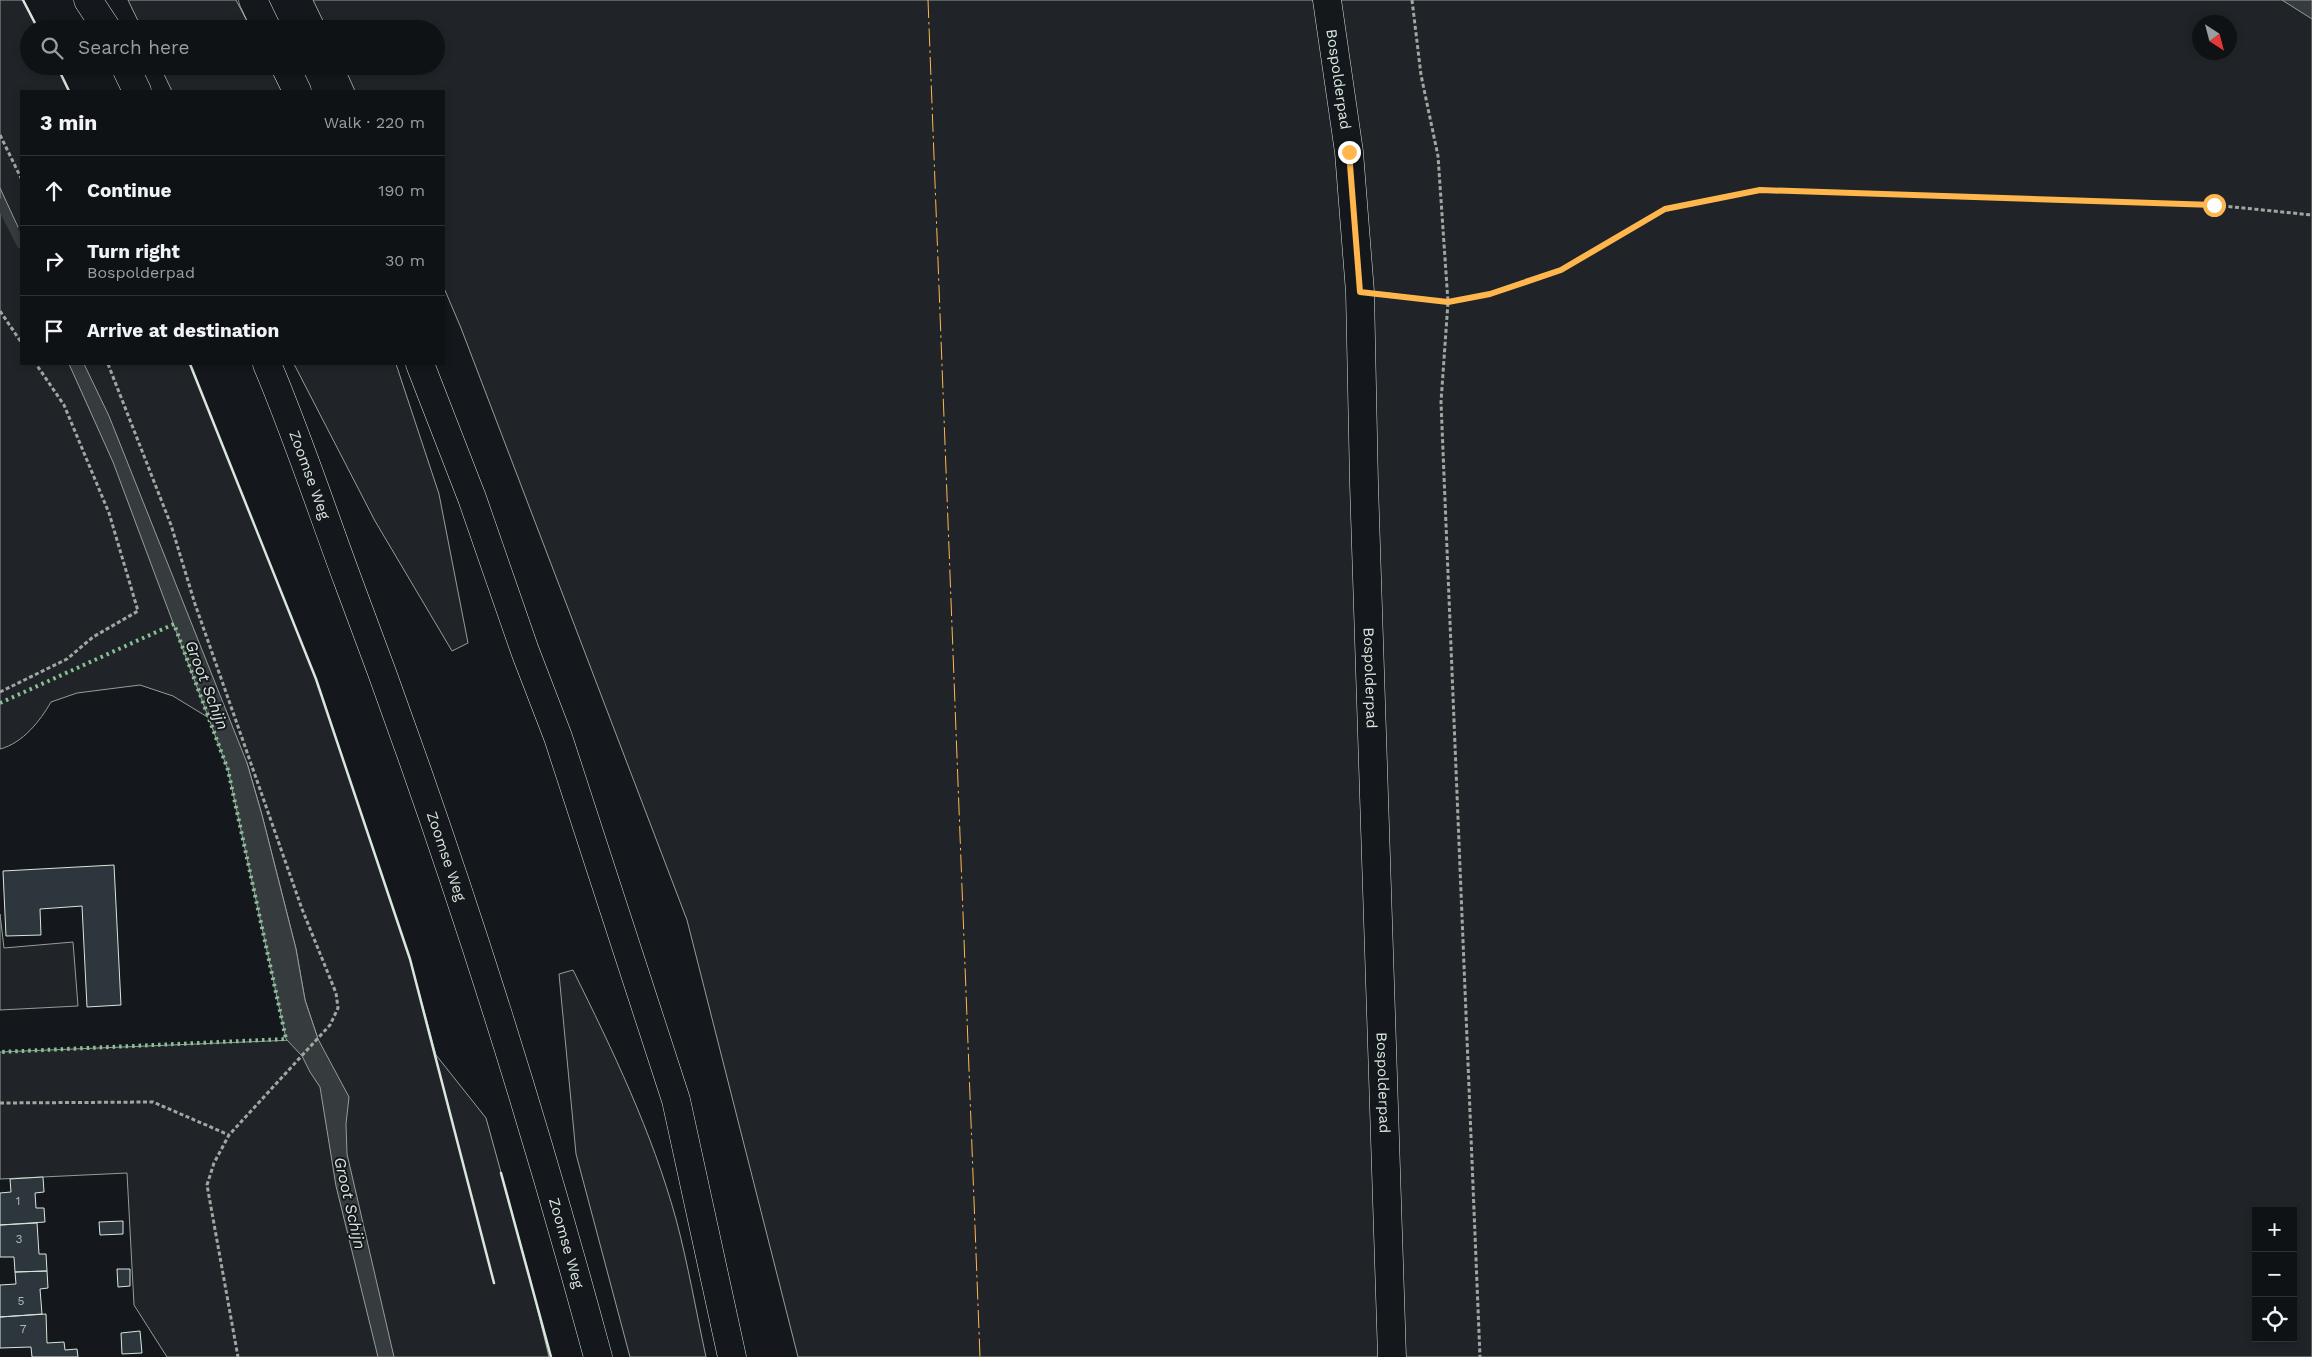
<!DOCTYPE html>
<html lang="en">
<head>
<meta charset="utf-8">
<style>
  :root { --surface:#0f1215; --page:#181b1e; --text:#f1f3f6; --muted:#9b9ea0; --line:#2f3234 }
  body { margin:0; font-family:"Work Sans",sans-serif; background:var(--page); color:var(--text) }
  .controls { position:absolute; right:15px; bottom:15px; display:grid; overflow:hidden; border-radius:0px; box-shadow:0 2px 8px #0003 }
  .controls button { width:45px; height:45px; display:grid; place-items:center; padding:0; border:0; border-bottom:1px solid var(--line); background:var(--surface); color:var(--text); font:25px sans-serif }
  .compass { position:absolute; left:2192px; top:15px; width:45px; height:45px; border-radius:50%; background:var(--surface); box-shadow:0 2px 8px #0003; rotate:144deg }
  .stop { position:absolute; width:15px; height:15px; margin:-11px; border:4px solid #ffb74d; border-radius:50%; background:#fff }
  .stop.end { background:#ffb74d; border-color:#fff; box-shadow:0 1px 5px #0008 }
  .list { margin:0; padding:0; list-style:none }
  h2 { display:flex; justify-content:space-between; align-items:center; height:65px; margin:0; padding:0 20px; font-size:21px }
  h2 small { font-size:16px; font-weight:400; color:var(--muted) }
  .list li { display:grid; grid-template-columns:32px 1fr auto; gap:15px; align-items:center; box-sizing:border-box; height:70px; padding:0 20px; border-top:1px solid var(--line) }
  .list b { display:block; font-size:19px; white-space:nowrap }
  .list p { margin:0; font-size:16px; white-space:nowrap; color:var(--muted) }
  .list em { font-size:16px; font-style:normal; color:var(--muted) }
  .icon { flex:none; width:28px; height:28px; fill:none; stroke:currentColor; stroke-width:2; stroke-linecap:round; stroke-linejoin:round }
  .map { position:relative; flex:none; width:2312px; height:1357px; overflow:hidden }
  .search { position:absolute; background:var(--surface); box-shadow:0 2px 8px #0003; left:20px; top:20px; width:425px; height:55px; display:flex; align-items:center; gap:12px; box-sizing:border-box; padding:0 18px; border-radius:28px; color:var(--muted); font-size:19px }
  .panel { position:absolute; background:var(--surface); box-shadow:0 2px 8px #0003; left:20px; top:90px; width:425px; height:275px; border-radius:0px }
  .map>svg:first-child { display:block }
  .green { fill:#202428; stroke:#939e99; fill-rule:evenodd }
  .water { fill:#363b3e; stroke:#939e99 }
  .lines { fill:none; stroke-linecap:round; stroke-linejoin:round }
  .stream { stroke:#363b3e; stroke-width:9 }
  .building { fill:#2c363c; stroke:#d8e6dc }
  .minor-casing { stroke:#d8e6dc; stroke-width:29 }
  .highway-casing { stroke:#d8e6dc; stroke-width:29 }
  .path { stroke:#9da8a2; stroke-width:3; stroke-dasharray:4 2.5; stroke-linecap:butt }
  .minor { stroke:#14181c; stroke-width:28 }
  .highway { stroke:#14181c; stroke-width:28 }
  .hedge { stroke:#8ac095; stroke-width:4; stroke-dasharray:2.5 4; stroke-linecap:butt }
  .wall { stroke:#d8e6dc; stroke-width:2.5 }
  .power { stroke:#ffb74d; stroke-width:1; stroke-dasharray:18 4 2.5 4; stroke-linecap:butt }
  .route { stroke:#ffb74d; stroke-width:6 }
  .labels { text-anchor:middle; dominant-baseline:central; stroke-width:4; stroke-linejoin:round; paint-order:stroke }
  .number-label { font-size:12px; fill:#adbab4 }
  .street-label { font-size:15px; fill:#d8e6dc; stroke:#14181c }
  .water-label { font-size:16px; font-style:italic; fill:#d8e6dc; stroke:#14181c }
</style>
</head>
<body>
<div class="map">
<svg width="2312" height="1357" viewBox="0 0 2312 1357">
  <rect width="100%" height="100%" fill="#14181c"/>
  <path class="green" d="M0 0H23L38 29H29V66H57L69 91H21V364H190L316 679 410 959 436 1055 486 1118 529 1274 549 1357H167L134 1305 127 1173 0 1179V1052L318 1039 305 1000 296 949 262 815 247 763 209 718 173 696 140 685 77 693 51 702C40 721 23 743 0 749Z
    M128 0H236L251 29H142Z
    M313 0H2312V1357H798L687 920 461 328 444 288V91H355L344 66H436V29H327ZM2200 22H2230V52H2200ZM2256 1211H2293V1338H2256Z
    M160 66H269L282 91H172Z
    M294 364H396L439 494 468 643 452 651 375 521Z
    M0 914 4 948 73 942 78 1006 0 1010Z
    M573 970C613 1051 652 1132 676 1219 688 1264 696 1311 706 1357H630L576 1154 559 974Z"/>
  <path class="water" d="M2282 0H2312V19Z
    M0 188 18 227 14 230 10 228 0 209Z
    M69 364H84L109 416 247 763 262 815 296 949 305 1000 318 1039 349 1097 346 1124 347 1154 394 1357H378L336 1186 320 1087 310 1072 302 1056 286 1039 228 770 113 462Z"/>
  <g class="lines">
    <path class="stream" d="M0 203 21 244"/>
  </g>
  <path class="building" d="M114 865 121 1005 87 1007 82 906 40 909 41 935 6 936 3 871Z
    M43 1177 44 1192 35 1193 36 1208H44L45 1222 0 1225V1193L11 1192 10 1179Z
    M123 1221V1234L100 1235 99 1222Z
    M37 1223 39 1254H46L47 1271 15 1272 14 1257H0V1225Z
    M117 1269H130V1286L118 1287Z
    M47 1271 48 1288 40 1289 42 1314 0 1317V1285L16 1284 15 1272Z
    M46 1314 47 1343 64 1342 65 1350 77 1349 78 1357H32L31 1347 0 1348V1317Z
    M140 1331 142 1353 122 1354 121 1333Z"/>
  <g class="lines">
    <defs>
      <g id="minor">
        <path id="s1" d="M1327 0 1349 152 1360 292 1364 484 1392 1357"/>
      </g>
      <g id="highway">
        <path d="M88 0 107 29"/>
        <path d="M253 0 267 29"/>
        <path d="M125 66 137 91"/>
        <path d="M285 66 297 91"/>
        <path id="s2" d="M267 364C297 435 321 508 348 581 444 835 527 1094 598 1357"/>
        <path d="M420 364 472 498 525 651 558 737 676 1100 732 1357"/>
      </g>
    </defs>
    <use href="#minor" class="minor-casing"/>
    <use href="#highway" class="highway-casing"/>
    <path class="path" d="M1412 0 1421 75 1438 156 1448 302 1441 402 1480 1357
      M0 135 21 178
      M1388 294 1448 302 1490 294 1561 270 1665 209 1760 190 2214 205 2312 215
      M0 311 21 342
      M108 364 171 525 195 604 302 909 336 993 338 1008 330 1025 229 1135 214 1163 207 1185 238 1357
      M0 692 67 659 93 637 138 611 109 513 64 405 36 364
      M0 1103 153 1102 229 1135"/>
    <use href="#minor" class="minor"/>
    <use href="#highway" class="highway"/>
    <path class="hedge" d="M0 703 174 624 228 770 286 1039 0 1052"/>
    <path class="wall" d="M23 0 38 29
      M57 66 69 91
      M190 364 316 679 410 959 494 1283
      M501 1173 551 1357"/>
    <path class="power" d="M928 0 980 1357"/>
  </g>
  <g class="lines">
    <path class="route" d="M1349 152 1360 292 1448 302 1490 294 1561 270 1665 209 1760 190 2214 205"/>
  </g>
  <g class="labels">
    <g class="number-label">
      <text x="18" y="1201">1</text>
      <text x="19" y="1239">3</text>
      <text x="21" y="1301">5</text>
      <text x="23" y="1329">7</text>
    </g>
    <g class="street-label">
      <text stroke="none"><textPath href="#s1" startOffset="80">Bospolderpad</textPath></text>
      <text stroke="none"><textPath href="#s2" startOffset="119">Zoomse Weg</textPath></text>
      <text stroke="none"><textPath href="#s1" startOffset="680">Bospolderpad</textPath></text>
      <text stroke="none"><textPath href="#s2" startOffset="524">Zoomse Weg</textPath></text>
      <text stroke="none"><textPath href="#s1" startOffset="1085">Bospolderpad</textPath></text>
      <text stroke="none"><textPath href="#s2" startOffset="929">Zoomse Weg</textPath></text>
    </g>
    <g class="water-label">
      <text transform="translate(207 685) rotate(69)">Groot Schijn</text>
      <text transform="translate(350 1203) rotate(77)">Groot Schijn</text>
    </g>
  </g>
</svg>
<div class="controls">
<button>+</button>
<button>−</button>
<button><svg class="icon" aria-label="locate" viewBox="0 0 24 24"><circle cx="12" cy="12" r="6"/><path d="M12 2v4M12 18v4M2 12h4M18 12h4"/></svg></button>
</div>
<svg class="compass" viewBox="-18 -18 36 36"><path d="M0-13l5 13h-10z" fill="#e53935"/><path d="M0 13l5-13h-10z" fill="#9b9ea0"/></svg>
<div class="stop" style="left:2214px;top:205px"></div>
<div class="stop end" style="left:1349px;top:152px"></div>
<div class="search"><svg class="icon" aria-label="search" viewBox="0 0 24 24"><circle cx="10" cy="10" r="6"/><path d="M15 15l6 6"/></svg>Search here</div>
<section class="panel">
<h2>3 min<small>Walk · 220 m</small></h2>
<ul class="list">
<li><svg class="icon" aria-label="ahead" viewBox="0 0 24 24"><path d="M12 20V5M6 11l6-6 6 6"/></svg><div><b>Continue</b></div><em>190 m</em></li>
<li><svg class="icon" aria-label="right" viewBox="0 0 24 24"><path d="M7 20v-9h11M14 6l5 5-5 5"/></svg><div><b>Turn right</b><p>Bospolderpad</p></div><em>30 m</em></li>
<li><svg class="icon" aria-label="arrive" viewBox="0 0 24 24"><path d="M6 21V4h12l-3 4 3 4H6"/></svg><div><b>Arrive at destination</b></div></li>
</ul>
</section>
</div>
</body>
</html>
